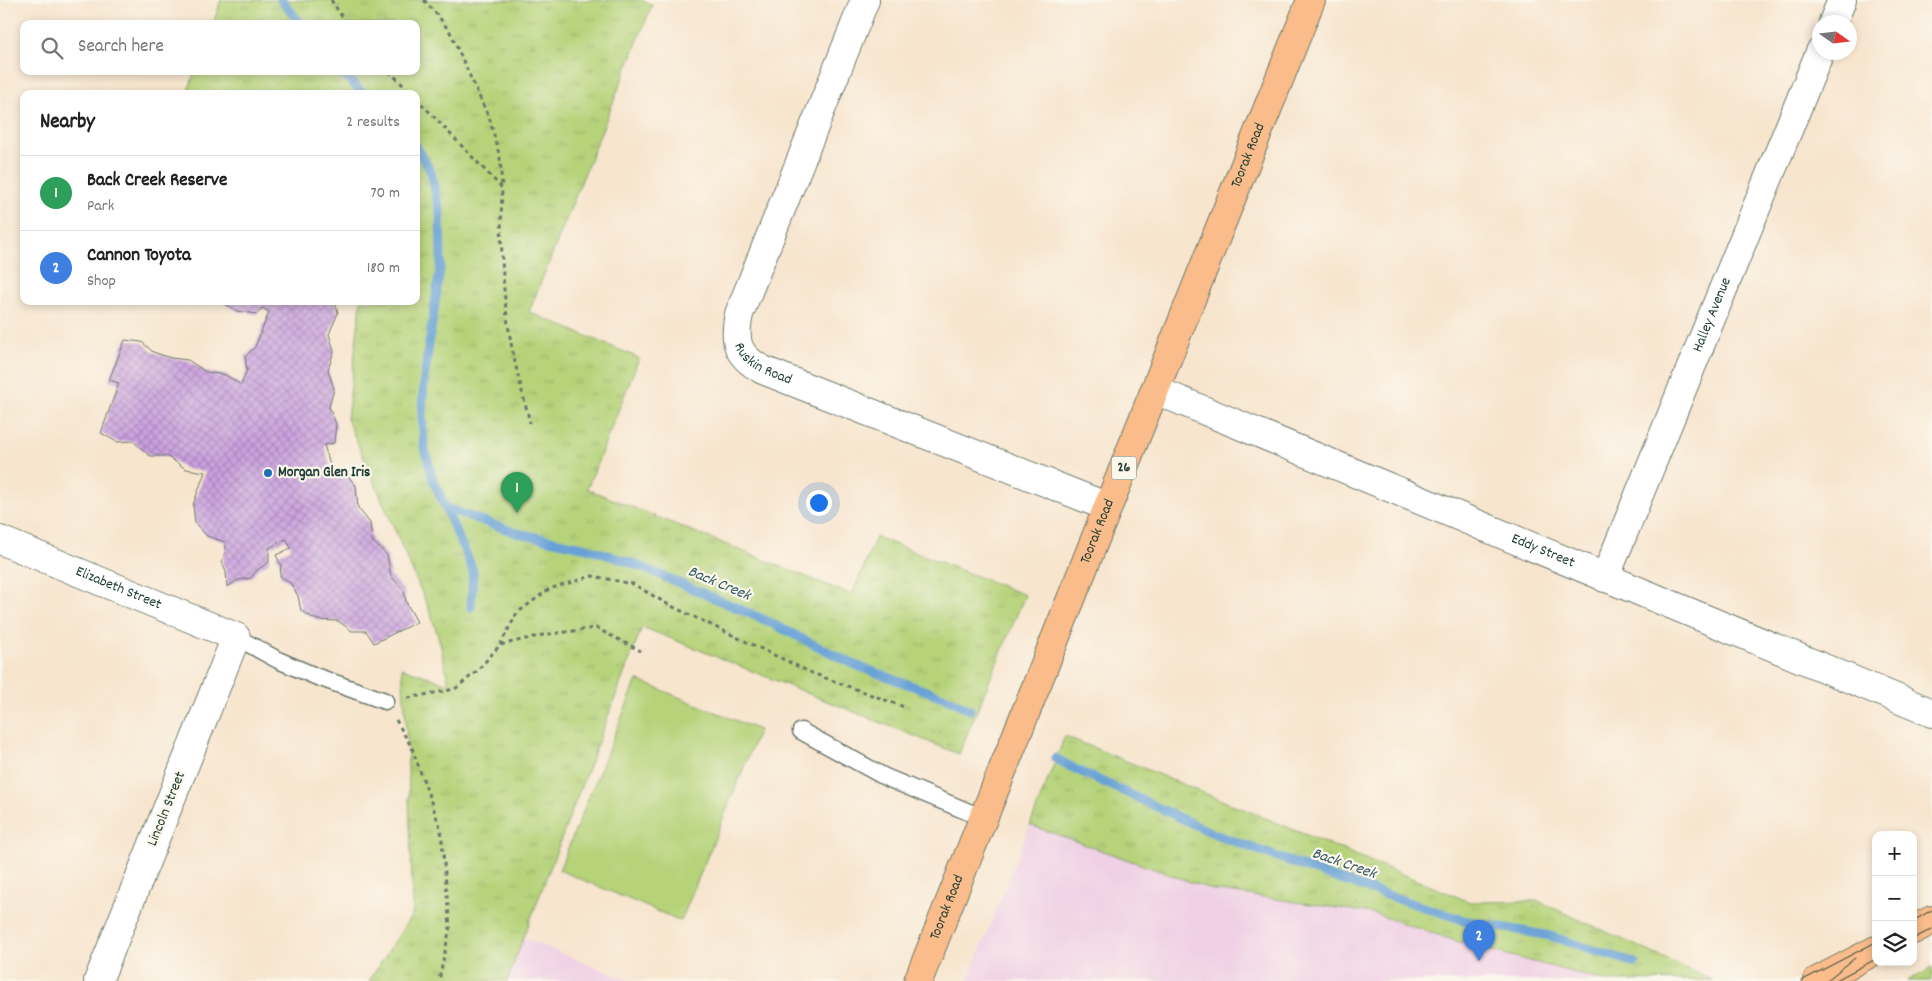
<!DOCTYPE html>
<html lang="en">
<head>
<meta charset="utf-8">
<style>
  :root { --surface:#fff; --page:#f2f2f2; --text:#222; --muted:#767676; --line:#e0e0e0; --accent:#1f6fb2 }
  body { margin:0; font-family:Dekko,sans-serif; background:var(--page); color:var(--text) }
  .controls { position:absolute; right:15px; bottom:15px; display:grid; overflow:hidden; border-radius:10px; box-shadow:0 2px 8px #0003 }
  .controls button { width:45px; height:45px; display:grid; place-items:center; padding:0; border:0; border-bottom:1px solid var(--line); background:var(--surface); color:var(--text); font:25px sans-serif }
  .compass { position:absolute; left:1812px; top:15px; width:45px; height:45px; border-radius:50%; background:var(--surface); box-shadow:0 2px 8px #0003; rotate:104deg }
  .you { position:absolute; left:818px; top:502px; width:18px; height:18px; margin:-12px; border:4px solid #fff; border-radius:50%; background:#1a73e8; box-shadow:0 0 0 8px #1a73e833 }
  .badge { display:grid; place-items:center; width:32px; height:32px; border-radius:50%; background:var(--accent); color:#fff; font-size:16px; font-weight:700 }
  .pin { position:absolute; translate:-50% -41px; filter:drop-shadow(0 1px 2px #0008) }
  .pin::after { content:''; position:absolute; top:26px; width:18px; height:15px; background:inherit; clip-path:polygon(0 0,100% 0,50% 100%) }
  .list { margin:0; padding:0; list-style:none }
  h2 { display:flex; justify-content:space-between; align-items:center; height:65px; margin:0; padding:0 20px; font-size:21px }
  h2 small { font-size:16px; font-weight:400; color:var(--muted) }
  .list li { display:grid; grid-template-columns:32px 1fr auto; gap:15px; align-items:center; box-sizing:border-box; height:75px; padding:0 20px; border-top:1px solid var(--line) }
  .list b { display:block; font-size:19px; white-space:nowrap }
  .list p { margin:0; font-size:16px; white-space:nowrap; color:var(--muted) }
  .list em { font-size:16px; font-style:normal; color:var(--muted) }
  .icon { flex:none; width:28px; height:28px; fill:none; stroke:currentColor; stroke-width:2; stroke-linecap:round; stroke-linejoin:round }
  .map { position:relative; flex:none; width:1932px; height:981px; overflow:hidden }
  .search { position:absolute; background:var(--surface); box-shadow:0 2px 8px #0003; left:20px; top:20px; width:400px; height:55px; display:flex; align-items:center; gap:12px; box-sizing:border-box; padding:0 18px; border-radius:10px; color:var(--muted); font-size:19px }
  .panel { position:absolute; background:var(--surface); box-shadow:0 2px 8px #0003; left:20px; top:90px; width:400px; height:215px; border-radius:10px }
  .map>svg:first-child { display:block }
  .built { fill:#f0d0e5 }
  .park { fill:url(#park-tufts); stroke:#6a8857 }
  .pitch { fill:#b6d37a; stroke:#6a8857 }
  .lines { fill:none; stroke-linecap:round; stroke-linejoin:round }
  .stream { stroke:#67a1d6; stroke-width:9 }
  .building { fill:url(#building-cross-hatch) }
  .lane-casing { stroke:#6b786a; stroke-width:19 }
  .street-casing { stroke:#6b786a; stroke-width:30 }
  .primary-casing { stroke:#6b786a; stroke-width:30 }
  .highway-casing { stroke:#6b786a; stroke-width:30 }
  .path { stroke:#6b786a; stroke-width:3; stroke-dasharray:4 4; stroke-linecap:butt }
  .lane { stroke:#fff; stroke-width:16 }
  .street { stroke:#fff; stroke-width:28 }
  .primary { stroke:#f9bc8a; stroke-width:28 }
  .highway { stroke:#f9bc8a; stroke-width:28 }
  .tram { stroke:#1f3d34; stroke-width:1 }
  .poi-dot { fill:#1f6fb2; stroke:#fbf7ec; stroke-width:2 }
  .labels { text-anchor:middle; dominant-baseline:central; stroke-width:4.5; stroke-linejoin:round; paint-order:stroke }
  .shield { fill:#fbf7ec; stroke:#61756b; stroke-width:1 }
  .shield-label { font-size:14px; font-weight:bold; fill:#1f3d34 }
  .street-label { font-size:15px; fill:#1f3d34; stroke:#fbf7ec }
  .poi-label { font-size:15px; font-weight:bold; fill:#1f3d34; stroke:#fbf7ec; text-anchor:start }
  .water-label { font-size:16px; font-style:italic; fill:#355b65; stroke:#fbf7ec }
</style>
</head>
<body>
<div class="map">
<svg width="1932" height="981" viewBox="0 0 1932 981">
  <defs>
    <pattern id="park-tufts" width="24" height="20" patternUnits="userSpaceOnUse" patternTransform="scale(1.25)"><rect width="24" height="20" fill="#b6d37a"/><path d="M3 7l-1-3M5 7V3M7 7l1-3M15 17l-1-3M17 17v-4M19 17l1-3" fill="none" stroke="#9cb66a"/></pattern>
    <pattern id="building-cross-hatch" width="8" height="8" patternUnits="userSpaceOnUse" patternTransform="scale(1.25)"><rect width="8" height="8" fill="#cba0df"/><path d="M0 0l8 8M0 8l8-8" fill="none" stroke="#a484b6"/></pattern>
  </defs>
  <rect width="100%" height="100%" fill="#fbf7ec"/>
  <filter id="ink" filterUnits="userSpaceOnUse"><feTurbulence type="fractalNoise" baseFrequency=".02" numOctaves="2"/><feDisplacementMap in="SourceGraphic" scale="10" xChannelSelector="R" yChannelSelector="G"/><feConvolveMatrix kernelMatrix="1 2 1 2 8 2 1 2 1" color-interpolation-filters="sRGB"/></filter>
  <filter id="wash" filterUnits="userSpaceOnUse"><feTurbulence type="fractalNoise" baseFrequency=".0096" numOctaves="4" result="noise"/><feDisplacementMap in="SourceGraphic" scale="20" xChannelSelector="R" yChannelSelector="G"/><feGaussianBlur stdDeviation="1.12" result="paint"/><feColorMatrix in="noise" values="0 0 0 0 0 0 0 0 0 0 0 0 0 0 0 0 0 1.4 0 .05"/><feComposite in="paint" operator="in"/></filter>
  <g filter="url(#wash)">
    <rect width="100%" height="100%" fill="#f7e5ce"/>
    <path class="built" d="M1030 825 1213 890 1372 913 1459 942 1605 981H968Z
      M524 938 630 981H507Z"/>
    <path class="park" d="M221 0H641L652 5 529 312 639 358 587 489 852 595 876 537 1025 595 959 754 642 627 507 981H369L413 913 407 739 402 668 449 684 440 643 431 614 347 419 361 301H416V94H187L195 71H416V24H213Z
      M1065 736 1470 902 1538 901 1712 980 1605 981 1459 942 1372 913 1213 890 1030 825Z
      M1932 968V981H1907Z"/>
    <path class="pitch" d="M637 680 759 730 681 921 559 870Z"/>
    <g class="lines">
      <path class="stream" d="M281 0 301 24
        M340 71 364 94
        M416 146 431 172 440 212 441 262 424 379 422 415 424 446 433 480 473 570 471 607
        M446 508 517 533 587 548 637 565 765 620 855 665 951 700 970 710
        M1055 758 1075 769 1217 835 1335 878 1463 920 1550 936 1635 963"/>
    </g>
    <g id="blocks">
      <path class="building" d="M220 301H335L338 313 329 334 334 351 328 370 334 389 329 407 336 424 334 443 324 445 333 475 344 471 356 486 358 508 370 523 372 541 387 555 391 576 404 591 406 602 417 622 374 643 366 631H352L338 621 317 620 301 611 298 596 291 584 280 576 281 565 276 555 291 548 286 539 269 548V562L257 570 251 578 238 580 227 587 226 572 222 562 226 549 225 542 207 536 195 523 193 505 205 472 186 469 167 456H150L133 441 117 442 101 433 119 383 109 380 125 340 142 342 153 352 171 358 188 360 206 372 226 375 241 385 247 370 245 357 255 347 269 312 262 308 257 314 237 311Z"/>
    </g>
  </g>
  <g filter="url(#ink)">
    <use href="#blocks" fill-opacity="0" stroke="#6b786a" stroke-width="1"/>
    <g class="lines">
      <defs>
        <path id="lane" d="M236 637 278 660 315 676 385 701
          M801 731 885 777 983 818"/>
        <g id="street">
          <path id="s1" d="M865 0 739 314C733 342 737 356 763 370L1108 507"/>
          <path d="M1833 22 1842 0"/>
          <path id="s2" d="M1155 390 1932 713"/>
          <path id="s3" d="M0 540 236 637 98 981"/>
          <path id="s4" d="M1605 578 1820 52"/>
        </g>
        <path id="primary" d="M1913 930 1932 920
          M1817 981 1876 950"/>
        <g id="highway">
          <path id="s5" d="M918 981 1311 0"/>
        </g>
      </defs>
      <use href="#lane" class="lane-casing"/>
      <use href="#street" class="street-casing"/>
      <use href="#primary" class="primary-casing"/>
      <use href="#highway" class="highway-casing"/>
      <path class="path" d="M331 0 347 24
        M424 0 439 17 450 32 490 120 500 158 502 187
        M389 71 412 94
        M416 98 502 188C500 242 502 295 512 348 517 374 524 398 530 423
        M500 645 517 613 549 589 592 576 633 584 669 605 812 673 907 708
        M408 698 455 689 476 672 500 645 543 635 596 628 641 651
        M396 720 412 748 441 830 450 927 439 981"/>
      <use href="#lane" class="lane"/>
      <use href="#street" class="street"/>
      <use href="#primary" class="primary"/>
      <use href="#highway" class="highway"/>
      <path class="tram" d="M1913 921 1932 910
        M1913 939 1932 929
        M1836 980 1876 959
        M1801 981 1876 942
        M1826 981 1855 958"/>
    </g>
  </g>
  <circle class="poi-dot" cx="268" cy="473" r="5"/>
  <g class="labels">
    <rect class="shield" x="1111.5" y="456.5" width="25" height="23" rx="4"/>
    <g class="shield-label">
      <text x="1124" y="468">26</text>
    </g>
    <g class="street-label">
      <text stroke="none"><textPath href="#s5" startOffset="889">Toorak Road</textPath></text>
      <text stroke="none"><textPath href="#s4" startOffset="284">Halley Avenue</textPath></text>
      <text stroke="none"><textPath href="#s1" startOffset="402">Ruskin Road</textPath></text>
      <text stroke="none"><textPath href="#s5" startOffset="484">Toorak Road</textPath></text>
      <text stroke="none"><textPath href="#s2" startOffset="420">Eddy Street</textPath></text>
      <text stroke="none"><textPath href="#s3" startOffset="128">Elizabeth Street</textPath></text>
      <text transform="translate(167 809) rotate(-68)">Lincoln Street</text>
      <text stroke="none"><textPath href="#s5" startOffset="79">Toorak Road</textPath></text>
    </g>
    <g class="poi-label">
      <text x="278" y="473">Morgan Glen Iris</text>
    </g>
    <g class="water-label">
      <text transform="translate(719 584) rotate(23)">Back Creek</text>
      <text transform="translate(1344 864) rotate(19)">Back Creek</text>
    </g>
  </g>
</svg>
<div class="controls">
<button>+</button>
<button>−</button>
<button><svg class="icon" aria-label="layers" viewBox="0 0 24 24"><path d="M12 4l9 5-9 5-9-5zM3 14l9 5 9-5"/></svg></button>
</div>
<svg class="compass" viewBox="-18 -18 36 36"><path d="M0-13l5 13h-10z" fill="#e53935"/><path d="M0 13l5-13h-10z" fill="#767676"/></svg>
<div class="you"></div>
<div class="pin badge" style="left:517px;top:513px;background:#2e9e5b">1</div>
<div class="pin badge" style="left:1479px;top:961px;background:#3f7fe0">2</div>
<div class="search"><svg class="icon" aria-label="search" viewBox="0 0 24 24"><circle cx="10" cy="10" r="6"/><path d="M15 15l6 6"/></svg>Search here</div>
<section class="panel">
<h2>Nearby<small>2 results</small></h2>
<ul class="list">
<li><span class="badge" style="background:#2e9e5b">1</span><div><b>Back Creek Reserve</b><p>Park</p></div><em>70 m</em></li>
<li><span class="badge" style="background:#3f7fe0">2</span><div><b>Cannon Toyota</b><p>Shop</p></div><em>180 m</em></li>
</ul>
</section>
</div>
</body>
</html>
